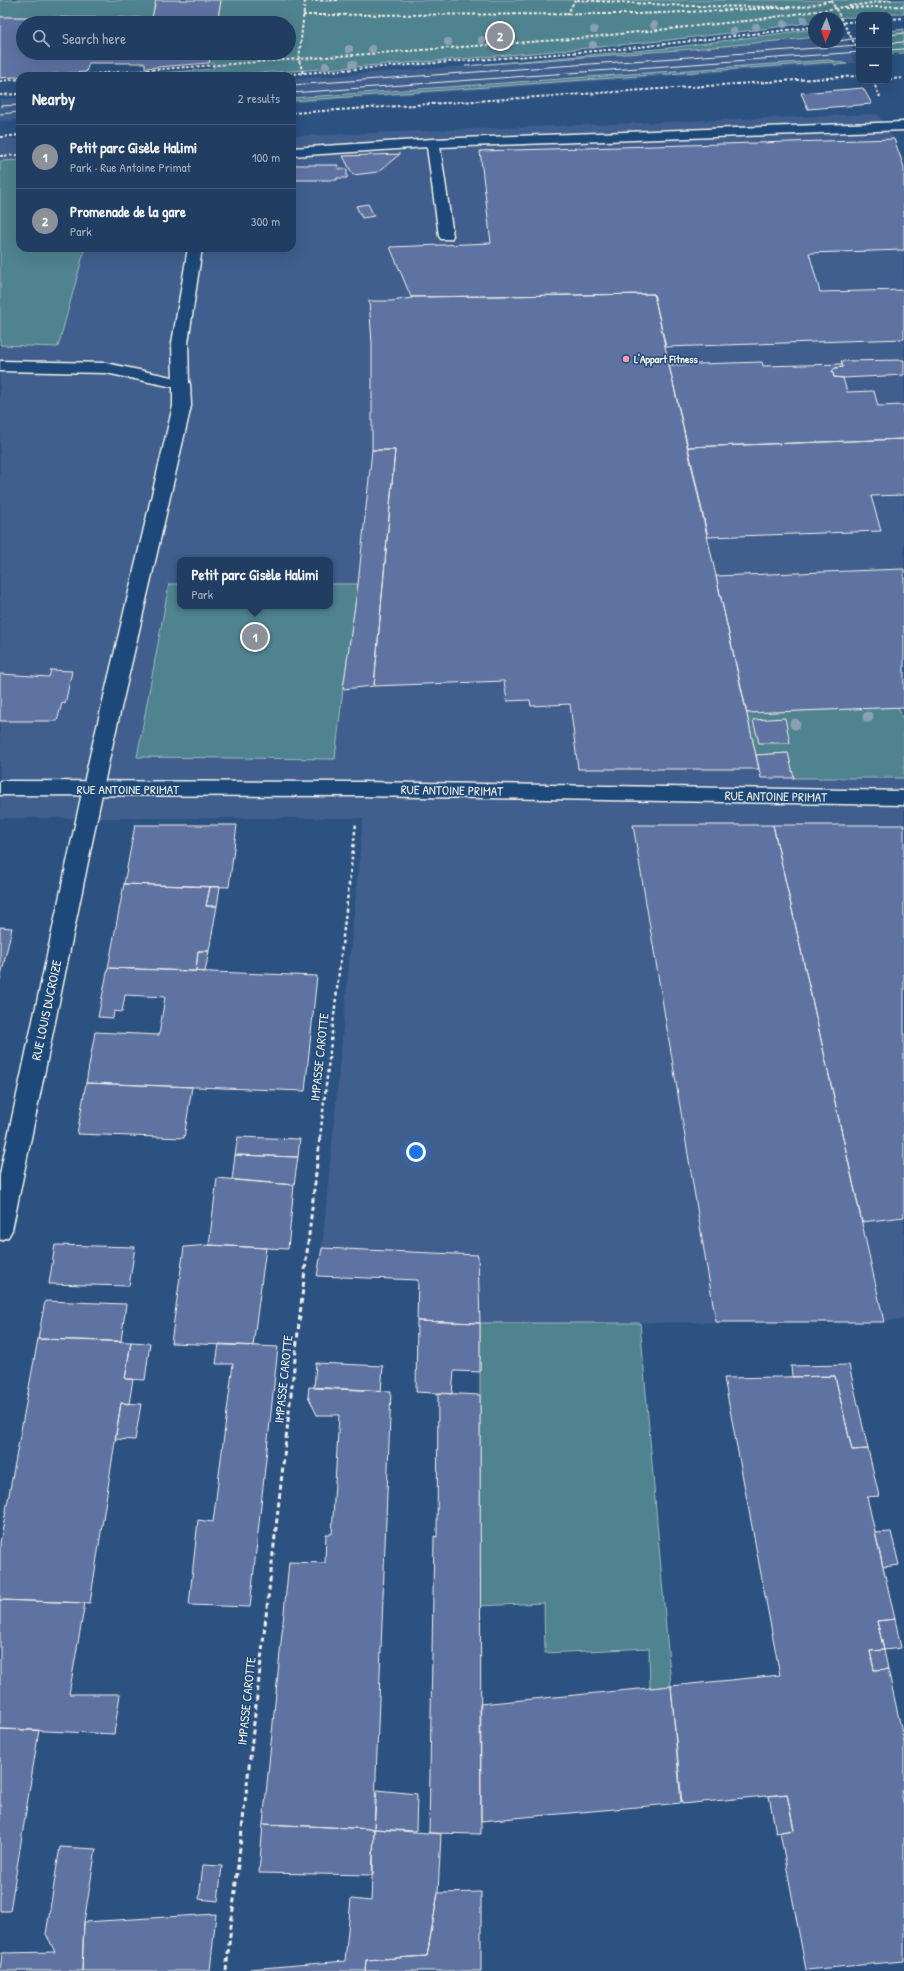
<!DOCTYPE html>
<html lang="en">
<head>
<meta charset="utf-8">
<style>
  :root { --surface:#213e62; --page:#2d496b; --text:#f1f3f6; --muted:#a2aebe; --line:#3e5777; --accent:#8c9099 }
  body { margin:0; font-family:"Patrick Hand",sans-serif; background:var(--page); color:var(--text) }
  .controls { position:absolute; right:12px; top:12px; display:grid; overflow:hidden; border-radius:8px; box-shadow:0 4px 16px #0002 }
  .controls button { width:36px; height:36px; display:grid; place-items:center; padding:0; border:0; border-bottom:1px solid var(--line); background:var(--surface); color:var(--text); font:20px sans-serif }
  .compass { position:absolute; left:808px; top:12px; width:36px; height:36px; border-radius:50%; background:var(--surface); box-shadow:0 4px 16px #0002; rotate:183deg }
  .you { position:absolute; left:416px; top:1152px; width:14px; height:14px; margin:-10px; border:3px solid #fff; border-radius:50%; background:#1a73e8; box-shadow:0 0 0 6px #1a73e833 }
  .badge { display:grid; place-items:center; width:26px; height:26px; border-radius:50%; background:var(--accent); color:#fff; font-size:13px; font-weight:700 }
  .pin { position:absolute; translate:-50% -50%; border:2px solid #fff; box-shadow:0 1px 4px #0006 }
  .popup { position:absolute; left:177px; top:557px; width:156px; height:52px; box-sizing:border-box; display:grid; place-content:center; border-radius:8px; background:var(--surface); filter:drop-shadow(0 1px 3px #0005); font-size:13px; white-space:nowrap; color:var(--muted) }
  .popup b { font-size:15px; color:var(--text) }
  .popup::after { content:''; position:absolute; left:50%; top:100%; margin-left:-8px; border:8px solid transparent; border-top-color:var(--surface) }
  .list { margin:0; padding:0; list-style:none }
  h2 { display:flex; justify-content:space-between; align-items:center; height:52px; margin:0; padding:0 16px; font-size:17px }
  h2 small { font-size:13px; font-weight:400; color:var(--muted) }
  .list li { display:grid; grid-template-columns:26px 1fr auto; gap:12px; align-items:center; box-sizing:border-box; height:64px; padding:0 16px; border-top:1px solid var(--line) }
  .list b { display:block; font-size:15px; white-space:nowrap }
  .list p { margin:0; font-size:13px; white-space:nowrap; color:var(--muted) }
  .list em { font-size:13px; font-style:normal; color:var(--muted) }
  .icon { flex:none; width:22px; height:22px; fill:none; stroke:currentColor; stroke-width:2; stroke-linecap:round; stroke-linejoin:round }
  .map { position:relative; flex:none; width:904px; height:1971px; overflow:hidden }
  .search { position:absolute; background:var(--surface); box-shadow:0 4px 16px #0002; left:16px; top:16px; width:280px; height:44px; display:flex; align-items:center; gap:10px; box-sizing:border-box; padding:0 14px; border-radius:22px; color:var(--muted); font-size:15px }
  .panel { position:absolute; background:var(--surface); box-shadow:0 4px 16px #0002; left:16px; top:72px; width:280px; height:180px; border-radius:12px }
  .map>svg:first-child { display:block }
  .built { fill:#3f5f8e; fill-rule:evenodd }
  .green { fill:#4f838f; stroke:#a2babc }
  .building { fill:#5e73a3; stroke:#f4f1e8 }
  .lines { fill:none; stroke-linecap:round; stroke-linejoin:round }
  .service-casing { stroke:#f4f1e8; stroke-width:3 }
  .minor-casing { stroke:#f4f1e8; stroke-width:3 }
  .secondary-casing { stroke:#f4f1e8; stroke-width:3 }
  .path-far2 { stroke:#f4f1e8; stroke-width:2; stroke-dasharray:3 2; stroke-linecap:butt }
  .path-far1 { stroke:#f4f1e8; stroke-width:2.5; stroke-dasharray:3.5 3; stroke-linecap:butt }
  .path { stroke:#f4f1e8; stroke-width:3; stroke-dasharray:5 3.5; stroke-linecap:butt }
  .service { fill:#1f4a7a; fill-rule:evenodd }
  .minor { fill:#1f4a7a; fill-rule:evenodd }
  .secondary { fill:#1f4a7a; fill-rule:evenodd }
  .tram { stroke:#f4f1e8; stroke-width:1 }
  .tree { fill:#8ca0b3 }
  .poi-dot { fill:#ff9aa2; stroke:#1f4a7a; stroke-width:1.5 }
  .labels { text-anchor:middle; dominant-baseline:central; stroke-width:3; stroke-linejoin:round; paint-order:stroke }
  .far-poi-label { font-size:11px; font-weight:bold; fill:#f4f1e8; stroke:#1f4a7a; text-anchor:start }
  .street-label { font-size:13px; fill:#f4f1e8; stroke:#1f4a7a }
</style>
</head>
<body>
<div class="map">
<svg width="904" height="1971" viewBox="0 0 904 1971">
  <rect width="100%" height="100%" fill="#2c5282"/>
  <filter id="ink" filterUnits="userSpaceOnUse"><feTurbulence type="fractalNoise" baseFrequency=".025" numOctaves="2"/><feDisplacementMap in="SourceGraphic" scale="8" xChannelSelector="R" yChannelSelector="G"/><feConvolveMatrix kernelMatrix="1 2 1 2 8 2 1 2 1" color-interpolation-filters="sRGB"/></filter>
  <g filter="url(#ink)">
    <path class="built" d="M838 32 841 36H845L856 56 852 57 855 63 292 103V79L692 49 808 38 814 35V42H838Z
      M20 98V120L0 121V99Z
      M877 114 894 139 904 166V1318L884 1322 480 1323 477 1255 322 1248 363 818H0V138L20 139V248H292V136ZM180 560H330V606H180Z"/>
    <path class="green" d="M0 0H156L152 18 0 17Z
      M221 0H904V14L859 15V17L814 18V22C688 40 562 51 435 61 338 68 242 76 145 76L146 74 213 69 214 63H209L211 53H289V23H217Z
      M814 29V35L808 38 692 49 465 66 668 48Z
      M904 29V53L889 54V31Z
      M829 60 847 64 835 65 833 62 292 101V98Z
      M20 160V248H85L58 347 0 345V161Z
      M169 584H180V606H330V584H358L343 689 335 759 137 757Z
      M898 707 904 724V778H794L788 753 756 755 747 713Z
      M480 1323H640L671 1686 650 1688 649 1648 545 1653 544 1603 480 1606Z"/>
    <path class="building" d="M156 0H221L217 23H23V53H211L209 63 145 68V63H89L86 72 0 78V17L152 18Z
      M863 88 872 104 808 109 801 93Z
      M894 139 904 167V250L809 253 820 292 904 290V339L666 347 654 294 411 297 390 247 491 243 480 151Z
      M400 154 378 172 353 175 343 156Z
      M292 165H338V169H347V178H337V180H292Z
      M368 204 374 216 362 218 356 206Z
      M654 294 669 365 759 769H578L570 704 531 706 530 700 507 701 504 681 374 686 395 450H372V343L369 301H391L412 298 411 297Z
      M904 360V375L843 378 834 377 832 371 835 368 843 367 841 361Z
      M762 362 763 366 842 364 843 367 835 368 832 371 834 377 843 378 847 392 874 391 878 406 904 405V439L688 447 669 365Z
      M904 439V495L871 496 881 531 708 537 688 447Z
      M372 450H395L374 686 343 689 358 584Z
      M904 569V707L747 713 716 576Z
      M51 670 72 671 65 704 62 703 57 721H0V674L49 677Z
      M785 718 790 743H759L753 720Z
      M788 753 794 778H761L756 755Z
      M135 825H237L229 887 124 884Z
      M633 825H773L884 1322H716Z
      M773 825H904V1217L862 1222Z
      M124 884 210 887 206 906H217L209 951H198L196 971 108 968Z
      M210 887H220L217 906H206Z
      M0 927 12 928 0 980Z
      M198 951H209L205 972 196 971Z
      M108 968 317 976 305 1091 86 1083 95 1032 159 1035 165 997 125 995 122 1012 114 1011 113 1018 98 1017Z
      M86 1083 192 1087 184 1138 77 1134Z
      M238 1137 300 1139 298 1157 235 1155Z
      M235 1155 298 1157 294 1185 232 1180Z
      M217 1178 294 1185 288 1249 209 1245Z
      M55 1245 135 1247 129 1286 49 1284Z
      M209 1245 266 1248 253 1346 171 1343 184 1247Z
      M322 1248 478 1255 480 1323 417 1321 418 1280 317 1276Z
      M45 1301 126 1304 121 1341 38 1339Z
      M417 1321 480 1323V1372L454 1371 452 1394 416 1392Z
      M38 1339 131 1342 125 1379H133L129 1404 121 1403 90 1603 0 1600V1543Z
      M131 1342 150 1343 145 1380 125 1379Z
      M219 1344 278 1347 250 1607 189 1605 198 1520 213 1522 233 1364H216Z
      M316 1363 383 1366 381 1391 314 1388Z
      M849 1365 868 1449 852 1450 835 1376 792 1377 791 1366Z
      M835 1376 852 1450 868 1449 879 1496 867 1497 895 1619 877 1621 884 1650 870 1651 874 1670 888 1669 904 1742V1791H901L904 1807V1961L806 1970 780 1832 794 1830 787 1794 682 1804 671 1686 780 1675 724 1378Z
      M309 1387 391 1391 374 1829 263 1824 289 1562 325 1563 326 1534H332L339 1415H317L308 1396Z
      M438 1393 480 1395 481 1834 429 1833 434 1536 437 1537Z
      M121 1403 141 1404 135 1440 115 1439Z
      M891 1532 899 1565 883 1567 875 1533Z
      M0 1600 85 1603 69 1694H120L114 1734 0 1729Z
      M895 1619 901 1648 884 1650 877 1621Z
      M884 1650 888 1669 874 1670 870 1651Z
      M671 1686 681 1803 481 1821 480 1704Z
      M0 1729 39 1730 10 1911H0Z
      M377 1790 417 1794 416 1831 374 1829Z
      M787 1794 794 1830 776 1833 769 1796Z
      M263 1824 374 1829 373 1875 259 1873Z
      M374 1829 441 1834 438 1893 427 1956 366 1960 365 1971H249L250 1969 345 1961 351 1899 371 1901Z
      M60 1847 96 1849 84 1922 82 1971H0L2 1953 55 1952 46 1934Z
      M203 1865 222 1866 218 1901 199 1899Z
      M481 1892V1971H365L366 1960 427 1956 438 1893Z
      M216 1914 210 1971H82L84 1922Z"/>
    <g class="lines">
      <defs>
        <path id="service" d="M904 122V130L440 147 453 236 451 239H441L439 236 427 147 292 156V148L433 139Z
          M188 248H202L188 343 189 384 186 387H176L173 384 172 343Z"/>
        <path id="minor" d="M0 361 106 363 181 379 187 380 190 384 191 406 109 760 12 1230 8 1237 0 1240V1174L89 760 173 406V387L106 373 0 371Z"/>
        <path id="secondary" d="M0 781 360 782 904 791V805L360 796 0 795Z"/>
      </defs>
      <use href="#service" class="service-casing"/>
      <use href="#minor" class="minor-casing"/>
      <use href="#secondary" class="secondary-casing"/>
      <path class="path-far2" d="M577 0 688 6 790 7
        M831 0 859 52
        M305 1 340 0
        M803 7 833 0
        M845 8 904 6
        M303 15 637 14 802 7
        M567 15 575 0
        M889 19 904 18
        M838 23 859 21
        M303 73 299 60 305 0
        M67 76 571 39 754 20 892 0
        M264 76 621 49 814 27
        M889 79 904 78
        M0 81 20 79
        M873 81 880 97
        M0 95 20 94
        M292 113 859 76
        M0 137 20 135
        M0 156 20 155"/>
      <path class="path-far1" d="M320 1138 356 823"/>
      <path class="path" d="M226 1971 320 1137"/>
      <use href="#service" class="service"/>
      <use href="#minor" class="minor"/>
      <use href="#secondary" class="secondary"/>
      <path class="tram" d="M889 35 904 33
        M838 41 859 38
        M889 43 904 42
        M889 50 904 49
        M292 85 859 45
        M292 93 859 52
        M0 106 20 105
        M0 114 20 112"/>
    </g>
    <g class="tree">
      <circle cx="804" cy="20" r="4"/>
      <circle cx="784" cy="24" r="4"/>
      <circle cx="654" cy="25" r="4"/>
      <circle cx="756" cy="27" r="4"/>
      <circle cx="594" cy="30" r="4"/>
      <circle cx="733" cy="31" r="4"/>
      <circle cx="482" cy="40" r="4"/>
      <circle cx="448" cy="42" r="4"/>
      <circle cx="593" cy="45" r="4"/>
      <circle cx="349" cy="49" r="4"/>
      <circle cx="372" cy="49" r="4"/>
      <circle cx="353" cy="64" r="4"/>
      <circle cx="326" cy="66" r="4"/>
      <circle cx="868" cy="717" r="5.5"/>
      <circle cx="795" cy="724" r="5.5"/>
    </g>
  </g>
  <circle class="poi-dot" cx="626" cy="359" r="4"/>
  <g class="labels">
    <g class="far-poi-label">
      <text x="634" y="359">L'Appart Fitness</text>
    </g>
    <g class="street-label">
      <text x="128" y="789">RUE ANTOINE PRIMAT</text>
      <text transform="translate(452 790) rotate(1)">RUE ANTOINE PRIMAT</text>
      <text transform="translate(776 796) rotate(1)">RUE ANTOINE PRIMAT</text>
      <text transform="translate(46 1010) rotate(-78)">RUE LOUIS DUCROIZE</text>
      <text transform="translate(319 1057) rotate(-84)">IMPASSE CAROTTE</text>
      <text transform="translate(283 1379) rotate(-84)">IMPASSE CAROTTE</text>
      <text transform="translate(246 1701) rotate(-84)">IMPASSE CAROTTE</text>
    </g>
  </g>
</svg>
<div class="controls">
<button>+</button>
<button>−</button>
</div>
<svg class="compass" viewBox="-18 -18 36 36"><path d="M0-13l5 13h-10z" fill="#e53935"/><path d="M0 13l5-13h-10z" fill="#a2aebe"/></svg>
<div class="you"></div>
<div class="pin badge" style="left:255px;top:637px">1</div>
<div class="popup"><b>Petit parc Gisèle Halimi</b>Park</div>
<div class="pin badge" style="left:500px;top:36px">2</div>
<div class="search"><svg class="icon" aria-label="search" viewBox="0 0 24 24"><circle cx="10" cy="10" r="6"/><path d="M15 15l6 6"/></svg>Search here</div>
<section class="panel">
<h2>Nearby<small>2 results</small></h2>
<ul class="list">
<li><span class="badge">1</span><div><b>Petit parc Gisèle Halimi</b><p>Park · Rue Antoine Primat</p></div><em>100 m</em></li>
<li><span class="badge">2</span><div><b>Promenade de la gare</b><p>Park</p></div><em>300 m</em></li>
</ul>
</section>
</div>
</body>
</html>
